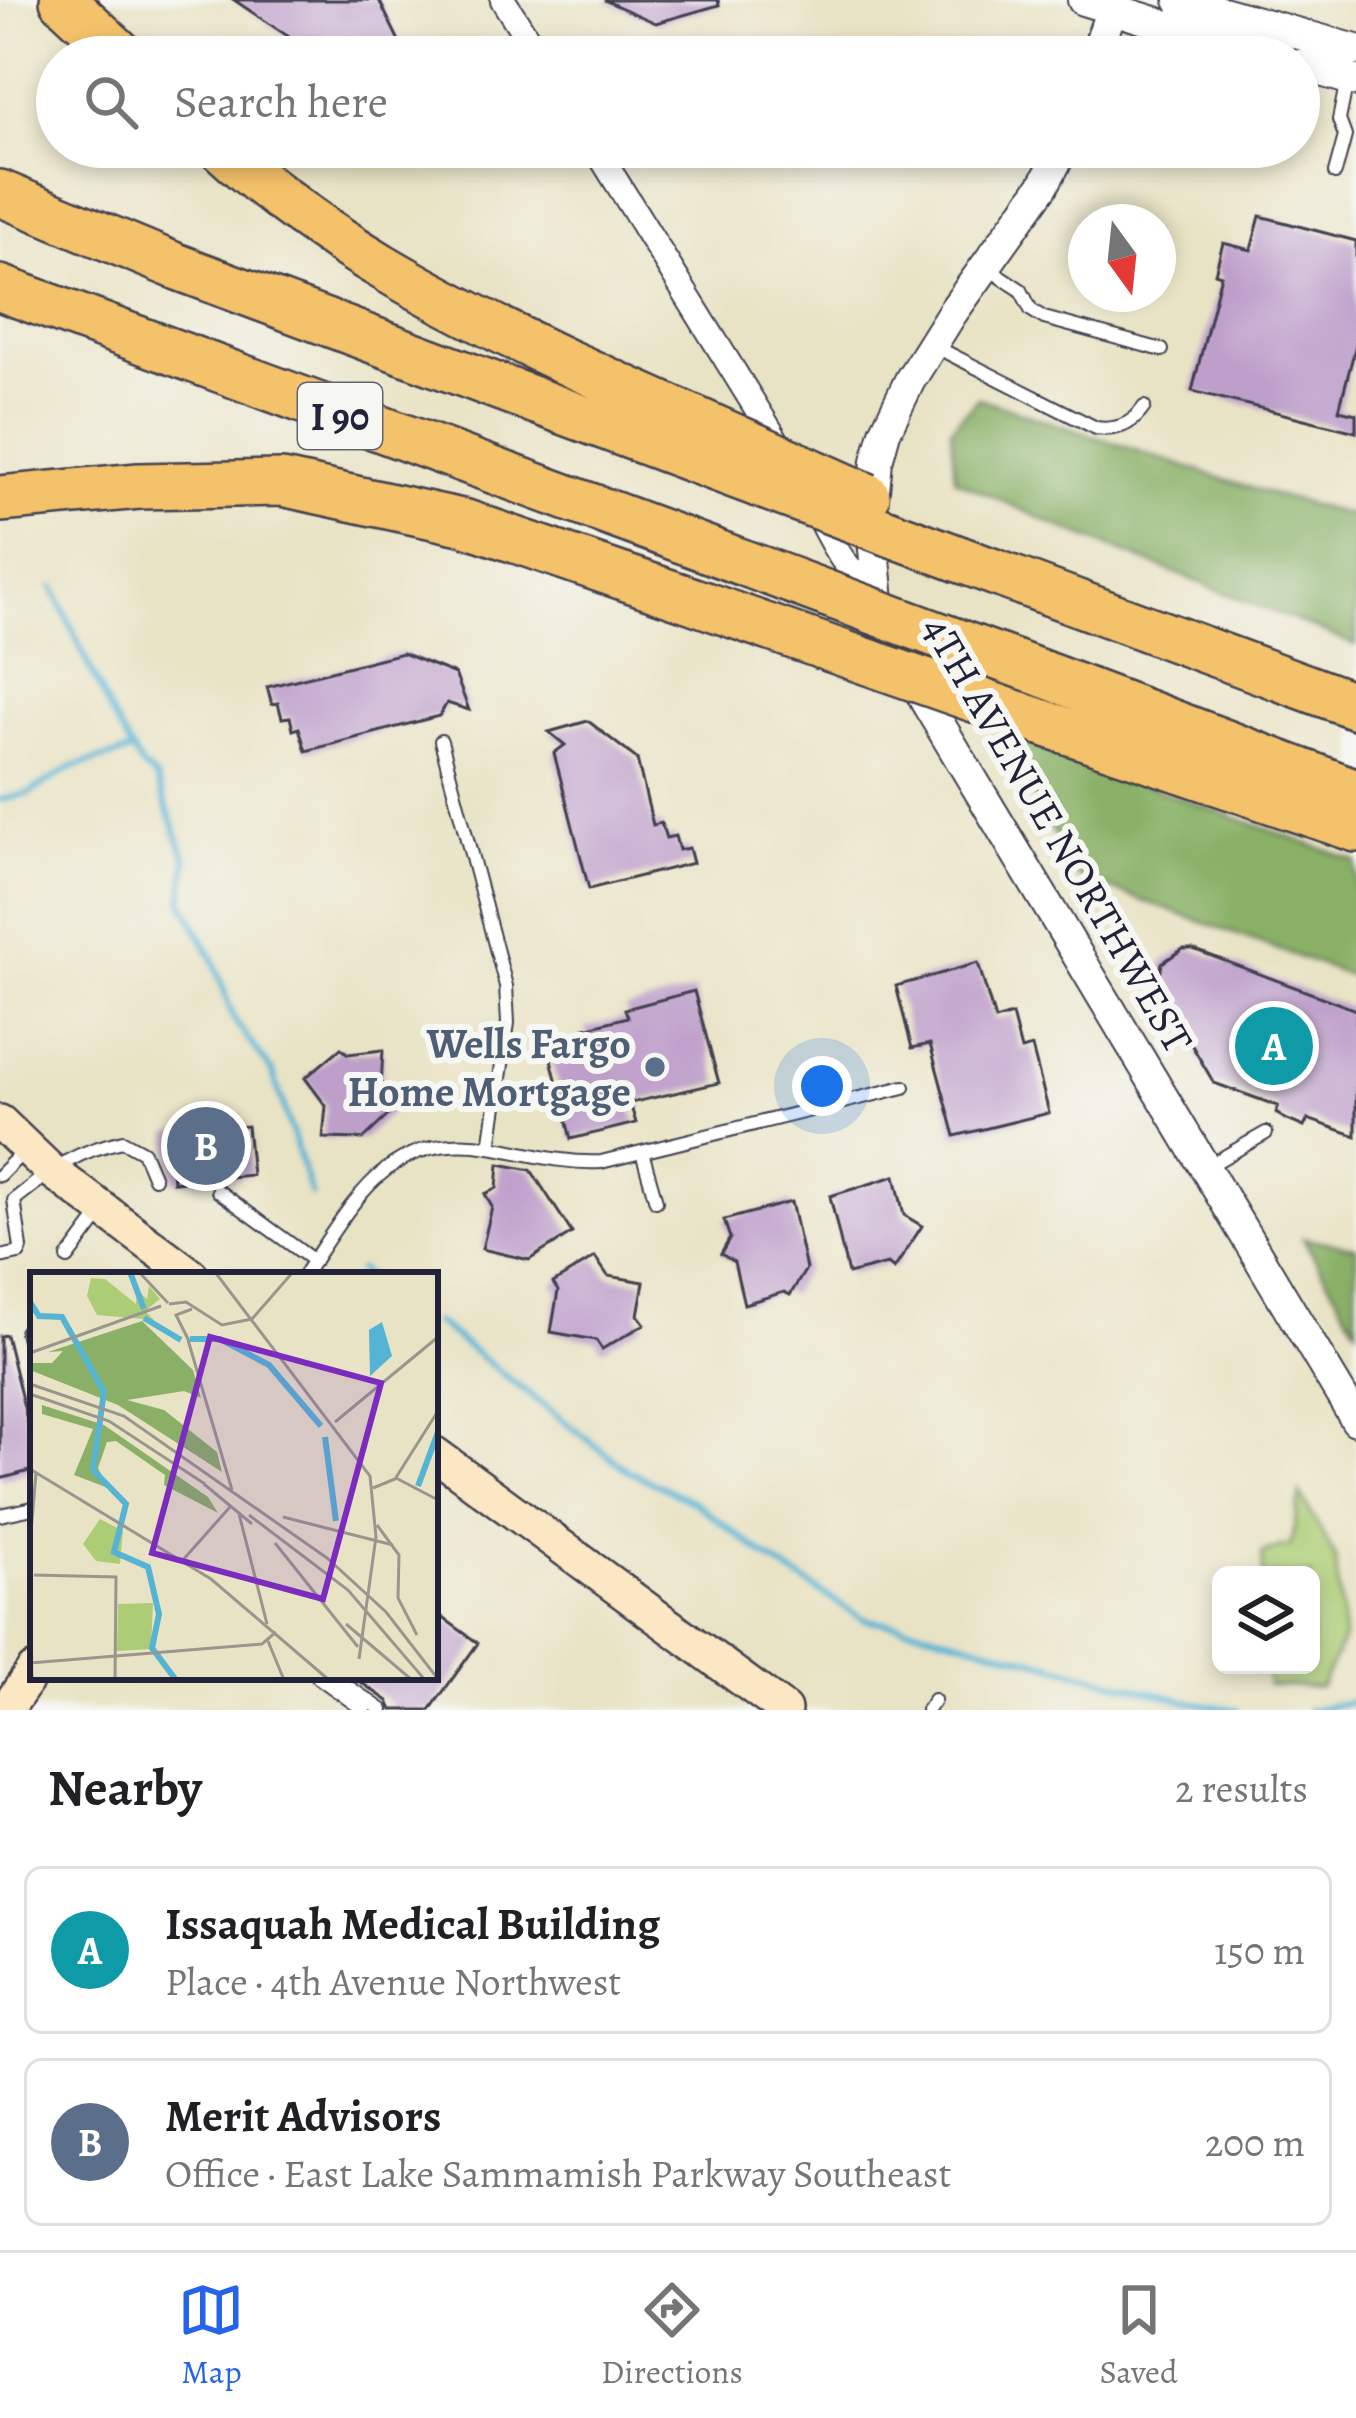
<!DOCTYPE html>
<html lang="en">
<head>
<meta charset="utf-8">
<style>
  :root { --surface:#fff; --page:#f6f6f6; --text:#202124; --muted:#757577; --line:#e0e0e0; --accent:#2563eb }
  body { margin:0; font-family:Alegreya,serif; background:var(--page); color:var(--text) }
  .controls { position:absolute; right:36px; bottom:36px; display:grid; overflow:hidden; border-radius:18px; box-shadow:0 6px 18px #0003 }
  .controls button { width:108px; height:108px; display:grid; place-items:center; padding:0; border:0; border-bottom:3px solid var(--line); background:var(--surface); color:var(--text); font:60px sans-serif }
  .compass { position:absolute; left:1068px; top:204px; width:108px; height:108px; border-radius:50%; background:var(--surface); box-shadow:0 6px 18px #0003; rotate:165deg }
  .you { position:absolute; left:822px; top:1086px; width:42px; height:42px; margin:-30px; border:9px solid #fff; border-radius:50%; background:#1a73e8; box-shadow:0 0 0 18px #1a73e833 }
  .badge { display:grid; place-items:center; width:78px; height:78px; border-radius:50%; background:var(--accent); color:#fff; font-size:39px; font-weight:700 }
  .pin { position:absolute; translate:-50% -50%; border:6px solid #fff; box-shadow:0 3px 12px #0006 }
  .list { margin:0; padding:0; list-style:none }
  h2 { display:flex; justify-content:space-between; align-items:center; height:156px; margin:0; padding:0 48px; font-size:51px }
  h2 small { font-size:39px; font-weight:400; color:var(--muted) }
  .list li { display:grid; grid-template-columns:78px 1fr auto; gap:36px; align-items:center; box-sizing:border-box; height:168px; margin:0 24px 24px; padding:0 24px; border:3px solid var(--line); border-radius:18px }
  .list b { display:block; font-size:45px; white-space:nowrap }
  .list p { margin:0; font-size:39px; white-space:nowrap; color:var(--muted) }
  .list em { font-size:39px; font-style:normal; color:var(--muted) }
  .icon { flex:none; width:66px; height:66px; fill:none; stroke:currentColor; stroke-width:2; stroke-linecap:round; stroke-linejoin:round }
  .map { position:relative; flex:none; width:1356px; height:1710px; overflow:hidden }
  .search { position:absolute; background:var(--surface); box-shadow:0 6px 18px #0003; left:36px; right:36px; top:36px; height:132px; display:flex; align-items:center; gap:30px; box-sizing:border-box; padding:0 42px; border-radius:66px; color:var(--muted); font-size:45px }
  .sheet { height:540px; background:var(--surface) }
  nav { display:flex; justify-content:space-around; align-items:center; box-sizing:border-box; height:168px; border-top:3px solid var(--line); background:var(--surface); font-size:33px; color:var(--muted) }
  nav a { display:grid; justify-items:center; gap:6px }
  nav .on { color:var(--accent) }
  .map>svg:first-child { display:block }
  .green { fill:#accd75; stroke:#677858; stroke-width:3 }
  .forest { fill:#89b066; stroke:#566950; stroke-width:3 }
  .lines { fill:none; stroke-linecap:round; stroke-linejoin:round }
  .stream { stroke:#55b4d4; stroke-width:6 }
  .building { fill:#be9fca }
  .service-casing { stroke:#403f50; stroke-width:16 }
  .minor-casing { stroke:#403f50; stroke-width:28 }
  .tertiary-casing { stroke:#403f50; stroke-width:34 }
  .secondary-casing { stroke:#403f50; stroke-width:38 }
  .motorway-casing { stroke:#403f50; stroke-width:50 }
  .service { stroke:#fff; stroke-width:12 }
  .minor { stroke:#fff; stroke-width:24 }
  .tertiary { stroke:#fff; stroke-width:30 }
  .secondary { stroke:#fbe7c3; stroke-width:33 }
  .motorway { stroke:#f4c26a; stroke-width:45 }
  .motorway-bridge-casing { stroke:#403f50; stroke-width:50; stroke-linecap:butt }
  .motorway-bridge { stroke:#f4c26a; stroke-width:45 }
  .service-dot { fill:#5c6f8a; stroke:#f6f6f2; stroke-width:4.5 }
  .labels { text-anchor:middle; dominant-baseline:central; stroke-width:12; stroke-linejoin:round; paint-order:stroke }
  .shield { fill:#f6f6f2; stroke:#626272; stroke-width:3 }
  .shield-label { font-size:39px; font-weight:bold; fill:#22223b }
  .street-label { font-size:42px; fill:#22223b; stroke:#f6f6f2 }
  .service-label { font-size:42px; font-weight:bold; fill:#4e5e75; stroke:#f6f6f2; text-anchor:end }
  .inset-river { fill:none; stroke:#55b4d4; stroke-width:6 }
  .inset-road { fill:none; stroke:#99968e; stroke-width:3 }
  .view { fill:#7b2cbf; fill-opacity:0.15; stroke:#7b2cbf; stroke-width:6 }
  .inset-edge { fill:none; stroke:#22223b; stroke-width:6 }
</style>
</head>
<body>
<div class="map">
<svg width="1356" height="1710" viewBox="0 0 1356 1710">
  <rect width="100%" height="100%" fill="#f6f6f2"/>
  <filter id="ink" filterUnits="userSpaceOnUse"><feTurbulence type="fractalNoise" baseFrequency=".00833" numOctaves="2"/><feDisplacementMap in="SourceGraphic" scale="24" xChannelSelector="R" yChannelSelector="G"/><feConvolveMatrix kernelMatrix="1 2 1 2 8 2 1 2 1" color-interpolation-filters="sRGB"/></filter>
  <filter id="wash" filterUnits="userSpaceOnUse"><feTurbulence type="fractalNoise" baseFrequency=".004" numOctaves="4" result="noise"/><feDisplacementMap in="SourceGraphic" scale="48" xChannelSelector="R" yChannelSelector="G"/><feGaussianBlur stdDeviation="2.7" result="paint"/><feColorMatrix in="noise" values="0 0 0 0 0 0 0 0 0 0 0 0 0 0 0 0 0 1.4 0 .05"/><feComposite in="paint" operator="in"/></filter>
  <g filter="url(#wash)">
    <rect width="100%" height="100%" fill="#e9e3c5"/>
    <path class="green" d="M1300 1494 1335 1556 1344 1638 1320 1687 1268 1685 1267 1665H1311V1575H1263L1262 1553 1291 1545Z"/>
    <path class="forest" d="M978 398 1256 490 1356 517V645L1055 525 955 479 951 428Z
      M1000 733 1356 861V978L1078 877Z
      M1303 1238 1356 1247V1328Z"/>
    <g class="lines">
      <path class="stream" d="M53 587 110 712 141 766 156 778 187 861 182 900 214 961 234 1020 273 1073 311 1195
        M0 800 30 793 72 767 133 751
        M359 1270 366 1275
        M435 1322 629 1471 694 1502 768 1558 863 1619 920 1629 1185 1701 1237 1710
        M1308 1710 1356 1701"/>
    </g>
    <g id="blocks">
      <path class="building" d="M234 0H379L402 47 395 57H319Z
        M604 0H718L719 5 656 23Z
        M1260 216 1356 241V344L1339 410 1356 414V432L1192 391 1221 275 1215 273 1223 243 1251 250Z
        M402 653 455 674 469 710 447 703 439 716 306 751 299 728 293 730 290 717 282 718 278 703 272 704 267 687Z
        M588 721 637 759 653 825 661 823 666 838 675 836 679 850 689 848 693 863 589 889 554 753 565 745 549 732Z
        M1183 949H1193L1356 1010V1136L1308 1119 1304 1127 1285 1119 1276 1113 1278 1106 1214 1083 1158 988 1162 963Z
        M978 963 995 1020 1012 1015 1021 1050 1032 1047 1049 1113 955 1136 930 1044 912 1048 896 986Z
        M694 991 719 1083 630 1103 636 1123 571 1139 548 1047 588 1037 585 1028 628 1017 625 1009Z
        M341 1048 348 1054 383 1050 381 1087 398 1106 363 1139 323 1138 326 1106 305 1078Z
        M247 1126 252 1175 173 1182 169 1132Z
        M499 1164 531 1170 572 1233 529 1260 482 1249 492 1207 485 1194 497 1188Z
        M895 1176 904 1215 922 1226 894 1269 888 1264 848 1274 830 1196Z
        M791 1202 806 1269 790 1295 784 1292 744 1304 734 1262 721 1254 730 1238 724 1220Z
        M595 1257 608 1276 644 1282 638 1315 645 1324 602 1349 596 1340 551 1332 558 1291 553 1283Z
        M6 1335 33 1444V1470L0 1479V1336Z
        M435 1612 478 1643 430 1710H392L388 1701 353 1677H435Z"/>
    </g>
  </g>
  <g filter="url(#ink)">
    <use href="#blocks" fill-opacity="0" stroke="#403f50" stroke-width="3"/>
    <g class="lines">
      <defs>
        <path id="service" d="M1335 173 1345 136 1339 120 1347 80
          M986 267 1021 290 1031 310 1044 318 1162 350
          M934 346 1096 428C1117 431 1133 424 1144 407
          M441 741 506 986 508 1023 490 1147
          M642 1152 656 1201
          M1205 1168 1266 1133
          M0 1175 25 1150
          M218 1191 314 1261
          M0 1257 19 1253 21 1248 14 1200C52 1170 72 1152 123 1141L143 1152 154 1178
          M68 1258 103 1211
          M304 1275C354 1202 387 1130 490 1147 527 1153 563 1164 601 1162L904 1087
          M26 1332 33 1356
          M0 1515 33 1508
          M318 1677 364 1710
          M334 1677 382 1710
          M927 1710 934 1700"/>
        <path id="minor" d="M503 0 539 57
          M595 147 786 456
          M814 508C832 542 842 571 878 589"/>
        <path id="tertiary" d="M1083 0 1269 57
          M1180 0 1356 50
          M1095 57 1115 0
          M1299 65 1356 81
          M1064 147 1043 186 952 313 910 380 885 432 877 461 871 518 879 601 897 647 926 702 1356 1420"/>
        <path id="secondary" d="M0 1122 49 1169 191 1275
          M435 1454 784 1710
          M6 1710 33 1671"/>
        <path id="motorway" d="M63 0 124 57
          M220 147C321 241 438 301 562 360
          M0 193 178 267 539 402
          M0 288 682 540
          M0 499 139 486 282 483 466 523 685 598
          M959 559 1356 706
          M1014 663 1356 792
          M1017 714 1356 829"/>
      </defs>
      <use href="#service" class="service-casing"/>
      <use href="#minor" class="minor-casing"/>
      <use href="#tertiary" class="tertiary-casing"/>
      <use href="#secondary" class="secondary-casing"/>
      <use href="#motorway" class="motorway-casing"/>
      <use href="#service" class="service"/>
      <use href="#minor" class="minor"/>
      <use href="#tertiary" class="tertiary"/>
      <use href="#secondary" class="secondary"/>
      <use href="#motorway" class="motorway"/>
      <defs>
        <path id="motorway-bridge" d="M562 360 867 496
          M539 402 959 559
          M682 540 1014 663
          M685 598 1017 714"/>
      </defs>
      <use href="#motorway-bridge" class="motorway-bridge-casing"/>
      <use href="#motorway-bridge" class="motorway-bridge"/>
    </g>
  </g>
  <circle class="service-dot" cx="655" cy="1067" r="12"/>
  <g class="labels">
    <rect class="shield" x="298" y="383" width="84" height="66" rx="9"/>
    <g class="shield-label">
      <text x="340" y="416">I 90</text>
    </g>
    <g class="street-label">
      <text transform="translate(1058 834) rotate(60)">4TH AVENUE NORTHWEST</text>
    </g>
    <g class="service-label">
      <text x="631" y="1043">Wells Fargo<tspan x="631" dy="48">Home Mortgage</tspan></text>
    </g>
  </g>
  <g transform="translate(30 1272)">
    <rect width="408" height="408" fill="#e9e3c5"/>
    <path d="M61 6 75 7 106 32 107 18 117 27 119 14 130 27 115 39 124 48 67 43 57 24ZM70 247 93 259 90 292 66 289 53 272ZM123 331 121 377 87 379 88 332Z" fill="#accd75"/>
    <path d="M112 49 163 98 171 126 154 119 97 128 134 138 187 180 192 200 88 133 0 98V91H22L33 79 18 80ZM12 133 74 153 178 225 188 241 134 213 135 203 86 169 77 170 68 196 78 216 44 203 63 157 12 142Z" fill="#89b066"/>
    <path d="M352 50 362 84 340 104 339 58Z" fill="#55b4d4"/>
    <path class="inset-river" d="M100 0 114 37M0 30 9 44 32 45 74 120 63 198 96 232 84 280 118 295 129 342 122 376 146 408M114 46 151 68M160 67H190L239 93 291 154M295 165 306 249M388 214 408 160"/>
    <path class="inset-road" d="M109 0 138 31M185 0 340 204 346 265 329 387M139 32 156 30 192 53 222 47M222 47 263 0M158 68 202 218M159 69 146 43 162 37M0 81 131 34M0 112 94 144 297 286 356 340 408 407M0 122 79 149 175 212M305 150 408 65M0 197 181 307 299 408M366 206 408 228M174 212 222 252M343 216 365 207 408 139M209 242 237 352M219 243 318 318 395 408M253 245 363 273M347 253 369 283 368 326 387 363M245 271 328 375M0 272 6 201M152 289 200 235M0 296 2 408M4 303 86 305 85 408M316 352 382 408M238 369 254 408M0 391 232 372 246 360"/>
    <path class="view" d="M180 65 351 111 293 327 122 281Z"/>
    <rect width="408" height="408" class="inset-edge"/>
  </g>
</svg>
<div class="controls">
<button><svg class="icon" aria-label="layers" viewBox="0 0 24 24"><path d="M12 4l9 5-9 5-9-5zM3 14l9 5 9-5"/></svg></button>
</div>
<svg class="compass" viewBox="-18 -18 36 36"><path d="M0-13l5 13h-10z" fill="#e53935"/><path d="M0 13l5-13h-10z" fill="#757577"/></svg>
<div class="you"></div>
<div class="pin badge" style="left:1274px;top:1046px;background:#0f9aa8">A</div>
<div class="pin badge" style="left:206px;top:1146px;background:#5c6f8a">B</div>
<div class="search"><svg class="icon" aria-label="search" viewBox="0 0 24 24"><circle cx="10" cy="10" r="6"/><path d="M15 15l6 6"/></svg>Search here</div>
</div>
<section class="sheet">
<h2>Nearby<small>2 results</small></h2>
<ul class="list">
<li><span class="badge" style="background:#0f9aa8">A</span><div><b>Issaquah Medical Building</b><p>Place · 4th Avenue Northwest</p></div><em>150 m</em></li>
<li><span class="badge" style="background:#5c6f8a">B</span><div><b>Merit Advisors</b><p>Office · East Lake Sammamish Parkway Southeast</p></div><em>200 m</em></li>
</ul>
</section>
<nav>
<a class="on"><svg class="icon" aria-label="map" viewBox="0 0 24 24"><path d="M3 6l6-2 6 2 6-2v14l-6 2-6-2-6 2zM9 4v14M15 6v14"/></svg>Map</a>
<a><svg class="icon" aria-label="directions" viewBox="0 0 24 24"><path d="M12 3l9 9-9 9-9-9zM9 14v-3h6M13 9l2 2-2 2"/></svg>Directions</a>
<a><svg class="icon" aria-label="saved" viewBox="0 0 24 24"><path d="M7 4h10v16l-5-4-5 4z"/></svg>Saved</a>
</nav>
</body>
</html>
